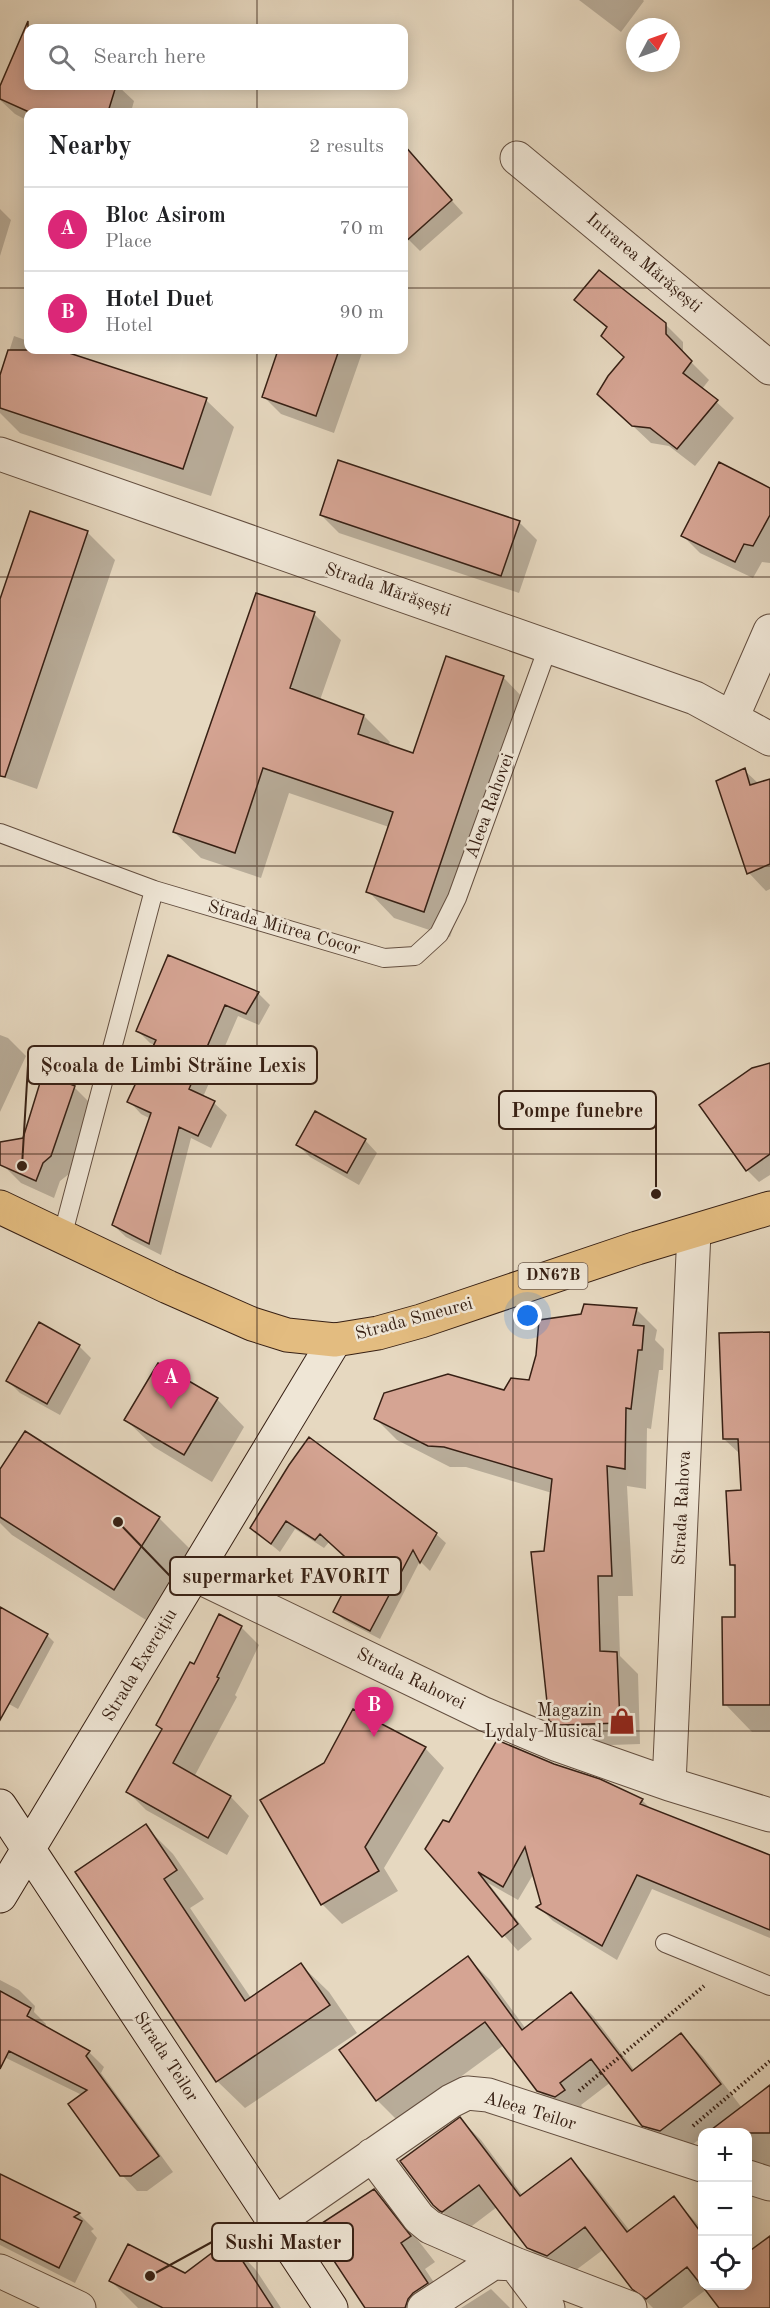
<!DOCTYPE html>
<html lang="en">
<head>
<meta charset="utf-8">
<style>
  :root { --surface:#fff; --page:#f6f6f6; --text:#202124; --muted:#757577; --line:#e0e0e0; --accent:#db2777 }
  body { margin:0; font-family:"Old Standard TT",serif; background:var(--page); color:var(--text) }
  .controls { position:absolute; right:18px; bottom:18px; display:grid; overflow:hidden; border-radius:12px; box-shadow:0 3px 15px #0003 }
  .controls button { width:54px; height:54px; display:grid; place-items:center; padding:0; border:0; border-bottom:2px solid var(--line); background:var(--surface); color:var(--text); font:30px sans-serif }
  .compass { position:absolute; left:626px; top:18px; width:54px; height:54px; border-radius:50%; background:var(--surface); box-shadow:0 3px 15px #0003; rotate:49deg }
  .you { position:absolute; left:528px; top:1316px; width:21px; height:21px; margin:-15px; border:4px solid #fff; border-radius:50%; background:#1a73e8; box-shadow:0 0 0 9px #1a73e833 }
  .badge { display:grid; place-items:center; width:39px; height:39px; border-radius:50%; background:var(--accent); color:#fff; font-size:20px; font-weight:700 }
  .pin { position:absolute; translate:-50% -50px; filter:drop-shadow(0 2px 3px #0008) }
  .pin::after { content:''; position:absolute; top:32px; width:21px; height:18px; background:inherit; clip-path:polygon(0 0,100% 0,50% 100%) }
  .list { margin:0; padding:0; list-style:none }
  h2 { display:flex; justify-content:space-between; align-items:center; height:78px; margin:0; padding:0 24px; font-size:26px }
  h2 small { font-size:20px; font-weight:400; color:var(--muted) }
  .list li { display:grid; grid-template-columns:39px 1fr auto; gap:18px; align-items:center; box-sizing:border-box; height:84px; padding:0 24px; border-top:2px solid var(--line) }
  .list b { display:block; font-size:22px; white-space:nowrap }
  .list p { margin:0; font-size:20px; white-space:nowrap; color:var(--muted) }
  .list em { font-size:20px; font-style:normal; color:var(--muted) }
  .icon { flex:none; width:33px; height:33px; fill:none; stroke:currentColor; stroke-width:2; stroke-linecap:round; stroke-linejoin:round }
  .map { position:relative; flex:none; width:770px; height:2308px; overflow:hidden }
  .search { position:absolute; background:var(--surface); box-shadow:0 3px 15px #0003; left:24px; top:24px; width:384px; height:66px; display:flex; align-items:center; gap:15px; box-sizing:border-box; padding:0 21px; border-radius:12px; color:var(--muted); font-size:22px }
  .panel { position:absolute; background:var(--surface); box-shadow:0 3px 15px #0003; left:24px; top:108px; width:384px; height:246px; border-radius:12px }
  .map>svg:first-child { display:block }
  .shadow { fill:#0003 }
  .building { fill:#d5a493; stroke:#372014; stroke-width:1.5 }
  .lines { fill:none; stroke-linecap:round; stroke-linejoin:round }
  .lane-casing { stroke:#634e3f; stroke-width:20 }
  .street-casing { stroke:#634e3f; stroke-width:35 }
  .secondary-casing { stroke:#372014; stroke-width:35 }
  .primary-casing { stroke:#372014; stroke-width:35 }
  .path { stroke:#372014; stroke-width:4; stroke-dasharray:1.5 3; stroke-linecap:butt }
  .lane { stroke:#efe6d6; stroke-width:18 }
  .street { stroke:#efe6d6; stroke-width:33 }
  .secondary { stroke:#efe6d6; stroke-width:33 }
  .primary { stroke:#e3bc80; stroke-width:33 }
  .grid { fill:none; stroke:#372014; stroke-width:1.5; stroke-opacity:0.55 }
  .labels { text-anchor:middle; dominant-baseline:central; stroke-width:5; stroke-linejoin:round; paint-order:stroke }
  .shield { fill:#efe6d6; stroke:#6e5b4e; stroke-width:1.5 }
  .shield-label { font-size:16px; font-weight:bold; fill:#372014 }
  .street-label { font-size:18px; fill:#372014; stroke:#efe6d6 }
  .poi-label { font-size:18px; fill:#372014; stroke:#efe6d6; text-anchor:end }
  .leader { fill:none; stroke:#372014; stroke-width:2 }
  .callout-dot { fill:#372014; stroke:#efe6d6; stroke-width:2 }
  .callout { fill:#efe6d6; stroke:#372014; stroke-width:2 }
  .callout-label { font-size:20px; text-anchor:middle; font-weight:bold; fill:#372014 }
</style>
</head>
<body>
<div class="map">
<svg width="770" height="2308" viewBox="0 0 770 2308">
  <rect width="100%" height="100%" fill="#e6d8c0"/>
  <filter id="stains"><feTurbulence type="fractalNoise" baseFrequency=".00333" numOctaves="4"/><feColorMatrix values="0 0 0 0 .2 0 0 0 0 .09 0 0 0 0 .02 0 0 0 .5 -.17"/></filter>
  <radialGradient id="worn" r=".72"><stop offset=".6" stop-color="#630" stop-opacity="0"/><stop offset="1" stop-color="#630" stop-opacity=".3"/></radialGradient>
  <path class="shadow" d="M579 0H643L644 1 621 32Z
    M20 44 28 48V86H118L134 101 131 112H28V121L15 114 0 100V89Z
    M404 148 463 213 420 251 404 235Z
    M0 209 11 220 0 256Z
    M576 300 665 324 683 342V354L709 380 702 389 734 418 695 466 669 446 651 443 599 394 625 358 608 329Z
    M14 336 28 341V350H55L206 400 234 427 211 496 20 433 0 413V380Z
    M280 350H363L334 433 281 414 263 396Z
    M770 490V563L762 562 753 578 700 553 682 535Z
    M321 515 519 522 537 540 519 593 339 533Z
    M87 532 115 560 37 789 0 776V604Z
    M314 614 341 640 320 700 364 716 390 742 388 746 414 755 503 677 529 704 450 937 394 918 368 891 389 827 289 793 261 878 201 858 174 832Z
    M744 770 759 784 770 785V889L766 891 749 873Z
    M258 993 270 1005 259 1025 238 1016 203 1097 214 1103 227 1115 211 1148 191 1138 161 1255 126 1237 113 1225 151 1119 141 1114 129 1101 155 1045 150 1043 137 1030Z
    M0 1035 8 1038 26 1056 0 1112Z
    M770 1064V1175L759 1182 747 1170Z
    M74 1087 92 1105 69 1174 60 1181 54 1198 21 1183 3 1165 24 1139Z
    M365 1140 377 1153 359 1185 310 1157 298 1145Z
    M636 1309 657 1330 655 1340 664 1349 663 1370H659L651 1429 647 1428 646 1489 627 1486 633 1596H618L620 1656 638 1674 640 1744 582 1746 572 1742 551 1720 546 1552 552 1493 466 1467H450L397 1440 375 1418 505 1392 530 1381Z
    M770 1333V1732H752L725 1704 737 1618V1570L732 1565 742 1491 740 1454 724 1439Z
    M79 1346 91 1358 60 1415 20 1393 8 1381Z
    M217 1399 244 1427 212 1482 154 1447 126 1420Z
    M309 1439 436 1534 446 1543 430 1571 420 1561 380 1639 344 1620 335 1611 357 1567 329 1542 324 1548 295 1529 280 1552 251 1528Z
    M0 1472 159 1518 191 1550 146 1620 12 1535 0 1523Z
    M0 1609 47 1635 54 1642 18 1709 0 1699Z
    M241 1627 259 1645 235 1695 237 1697 194 1777 231 1797 249 1816 227 1855 146 1810 128 1792 163 1730 158 1725 195 1666Z
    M425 1748 444 1768 384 1868 398 1891 342 1924 322 1904Z
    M554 1766 599 1781 642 1800 653 1811 770 1857V1938L652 1889 617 1960 553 1921 539 1907 543 1904 534 1873 518 1900 488 1883 532 1939 518 1951 427 1849 450 1824Z
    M145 1826 173 1854 204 1899 190 1908 251 1998 301 1965 329 1992 357 2033 245 2108 217 2081Z
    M468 1958 490 1980 526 2029 571 1994 593 2016 635 2071 681 2035 703 2057 742 2108 770 2087V2179L748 2156V2132H702V2137L682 2153 666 2148 644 2125 611 2082 581 2105 586 2112 561 2113 538 2090 504 2045 399 2122 377 2100Z
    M0 1980 19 1990 35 2006 34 2012 46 2024 45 2027 89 2052 104 2067 101 2073 173 2172 147 2191H137L122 2175 82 2095 6 2058 0 2068Z
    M460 2119 481 2140 523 2196 570 2160 591 2181 630 2231 674 2198 702 2229V2286H748L770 2238V2308H721L707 2289 682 2308H653L633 2288 604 2249 568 2276 550 2269 528 2247 497 2207 464 2232 434 2204Z
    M0 2175 79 2214 94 2229 91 2231 97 2238 75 2283 0 2245Z
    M374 2191 399 2216 435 2262 425 2269 451 2308H367Z
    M229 2242 256 2270 281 2308H138L111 2281 185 2275Z
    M491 2289 510 2308H461Z"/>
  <path class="building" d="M28 21V86H116L108 112H29L0 99V86Z
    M404 145 452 200 404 243Z
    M599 270 666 323V334L692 361 683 373 718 400 677 449 650 428 632 426 597 394 608 376 624 357 601 336 607 327 574 300Z
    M8 350H60L207 398 183 469 0 408V375Z
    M278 350H339L316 416 262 397Z
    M338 460 520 521 501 576 320 515Z
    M719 462 770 488V515L753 546 744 544 735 562 681 536Z
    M30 511 88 531 5 777 0 776V599Z
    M256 593 315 612 290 688 364 715 358 734 413 753 446 656 504 676 424 912 366 892 393 812 263 768 235 853 173 832Z
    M745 768 750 785 770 779V864L747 874 716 781Z
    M168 955 259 992 246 1014 225 1005 189 1089 215 1101 198 1136 179 1127 149 1244 112 1225 151 1113 127 1102 156 1040 136 1031Z
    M770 1063V1154L746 1171 699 1105 752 1068Z
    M43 1073 75 1086 51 1156 43 1163 36 1181 0 1165V1142L23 1138Z
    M315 1111 366 1139 347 1173 296 1145Z
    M584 1304 637 1308 633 1325 644 1326 642 1350H638L631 1409 626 1408 625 1469 607 1466 612 1576H598L600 1651 617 1652 620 1723 560 1725 549 1721 531 1552 544 1551 552 1479 444 1447 428 1446 374 1419 384 1393 448 1374 504 1390 511 1378 529 1380 536 1355 539 1320 581 1314Z
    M39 1322 80 1345 47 1404 6 1381Z
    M770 1332V1705H723L722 1617H735V1565H730L726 1491 741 1490 738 1439H723L719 1333Z
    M158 1363 218 1398 184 1455 124 1420Z
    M25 1431 160 1517 114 1590 0 1517V1469Z
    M309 1437 437 1533 420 1563 413 1550 370 1631 333 1612 356 1567 320 1534 315 1540 286 1521 271 1544 250 1528 289 1465Z
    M0 1607 48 1634 0 1720Z
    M219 1614 242 1626 217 1677 219 1678 173 1763 231 1796 208 1838 126 1792 162 1729 156 1725 190 1662 194 1664Z
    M353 1709 426 1747 365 1847 379 1871 321 1905 260 1800 324 1763Z
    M497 1740 554 1764 600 1779 643 1799 640 1804 770 1855V1930L637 1875 602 1946 536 1907 541 1904 525 1847 503 1887 478 1872 518 1924 502 1937 425 1849 443 1820 449 1822Z
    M146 1824 177 1870 164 1879 245 2001 301 1963 330 2005 216 2082 75 1872Z
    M468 1956 522 2030 571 1992 632 2071 681 2033 721 2084 660 2131 642 2126 591 2059 560 2083 565 2090 555 2097 537 2091 485 2022 376 2101 339 2050Z
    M0 1991 31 2008 27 2016 90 2051 86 2056 159 2156 131 2176H120L68 2104 87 2090 9 2051 0 2069Z
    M770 2085V2133H707Z
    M460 2117 520 2196 571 2158 627 2232 674 2196 702 2234V2286L687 2267 646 2299 632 2289 585 2227 547 2256 527 2248 479 2185 442 2212 440 2211 433 2205 400 2161Z
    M0 2174 80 2213 74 2217 82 2221 59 2268 0 2239Z
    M374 2189 411 2236 401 2243 428 2283 413 2293 408 2299 405 2308H365L313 2229Z
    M770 2236V2308H719L703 2287 706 2286H747V2253Z
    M229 2240 273 2308H163L109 2281 128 2244 185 2273Z"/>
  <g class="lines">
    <defs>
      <path id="lane" d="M0 833 154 890 384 958 415 956 439 934 457 898 548 647
        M62 1237 154 890
        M665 1943 770 1986"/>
      <path id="street" d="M517 158 770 368
        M0 454 695 698 770 739
        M732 718 770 631
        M195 1575 484 1714 558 1745 669 1784 770 1815
        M669 1784 694 1232
        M372 2155 419 2218 430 2227 515 2264 630 2308
        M748 2177 770 2184
        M275 2223 451 2101 467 2093 488 2095 702 2165
        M0 2271 79 2308
        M424 2308 493 2263 515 2264 548 2308"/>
      <path id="secondary" d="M0 1806 331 2308
        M0 1896 335 1340"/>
      <path id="primary" d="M0 1207 168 1287 252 1324 287 1335 335 1340 378 1333 421 1321 637 1248 770 1208"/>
    </defs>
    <use href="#lane" class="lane-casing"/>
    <use href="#street" class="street-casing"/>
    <use href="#secondary" class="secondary-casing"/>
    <use href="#primary" class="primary-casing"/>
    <path class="path" d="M579 2091 704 1986
      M693 2126 770 2061"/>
    <use href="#lane" class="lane"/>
    <use href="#street" class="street"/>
    <use href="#secondary" class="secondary"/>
    <use href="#primary" class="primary"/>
  </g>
  <path class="grid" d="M257 0V28M513 0V2308M257 86V112M0 288H28M404 288H770M257 350V2308M0 577H770M0 866H770M0 1154H770M0 1442H770M0 1731H770M0 2020H770"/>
  <defs>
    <symbol id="shop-bare" viewBox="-9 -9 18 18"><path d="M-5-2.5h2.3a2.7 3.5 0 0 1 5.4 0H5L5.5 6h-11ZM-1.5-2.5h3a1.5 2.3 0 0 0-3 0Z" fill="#8f2418" stroke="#efe6d6" stroke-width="2.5" paint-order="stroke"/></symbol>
  </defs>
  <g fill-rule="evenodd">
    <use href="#shop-bare" x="603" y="1702" width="38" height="38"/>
  </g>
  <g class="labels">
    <rect class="shield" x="518.5" y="1263" width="69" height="26" rx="4.5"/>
    <g class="shield-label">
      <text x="553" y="1276">DN67B</text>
    </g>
    <g class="street-label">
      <text transform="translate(644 263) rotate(40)">Intrarea Mărășești</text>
      <text transform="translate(388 590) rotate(19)">Strada Mărășești</text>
      <text transform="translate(490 806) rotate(-70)">Aleea Rahovei</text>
      <text transform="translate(284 928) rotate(16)">Strada Mitrea Cocor</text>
      <text transform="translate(414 1319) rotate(-15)">Strada Smeurei</text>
      <text transform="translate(682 1508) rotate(-87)">Strada Rahova</text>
      <text transform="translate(140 1665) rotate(-59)">Strada Exercițiu</text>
      <text transform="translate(411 1679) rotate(26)">Strada Rahovei</text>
      <text transform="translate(166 2057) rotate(57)">Strada Teilor</text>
      <text transform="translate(530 2111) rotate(17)">Aleea Teilor</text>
    </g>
    <g class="poi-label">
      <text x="602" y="1711">Magazin<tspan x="602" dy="21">Lydaly Musical</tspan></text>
    </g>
  </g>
  <path class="leader" d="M22 1166L28 1065M656 1194L656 1110M118 1522L170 1576M150 2276L212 2242"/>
  <g class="callout-dot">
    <circle cx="22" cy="1166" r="6"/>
    <circle cx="656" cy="1194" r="6"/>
    <circle cx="118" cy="1522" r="6"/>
    <circle cx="150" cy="2276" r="6"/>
  </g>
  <g class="callout">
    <rect x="28" y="1046" width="289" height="38" rx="6"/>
    <rect x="499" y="1091" width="157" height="38" rx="6"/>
    <rect x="170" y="1557" width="231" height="38" rx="6"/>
    <rect x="212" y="2223" width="141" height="38" rx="6"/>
  </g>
  <g class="callout-label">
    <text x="173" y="1072">Școala de Limbi Străine Lexis</text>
    <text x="577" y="1117">Pompe funebre</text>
    <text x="286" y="1583">supermarket FAVORIT</text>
    <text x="283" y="2249">Sushi Master</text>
  </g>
  <rect width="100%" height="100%" filter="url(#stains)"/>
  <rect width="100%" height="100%" fill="url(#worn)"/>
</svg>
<div class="controls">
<button>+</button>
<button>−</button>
<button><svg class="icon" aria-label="locate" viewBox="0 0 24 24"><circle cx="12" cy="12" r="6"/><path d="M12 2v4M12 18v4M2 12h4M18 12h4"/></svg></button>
</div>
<svg class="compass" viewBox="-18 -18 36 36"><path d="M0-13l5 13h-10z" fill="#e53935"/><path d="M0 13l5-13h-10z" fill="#757577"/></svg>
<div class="you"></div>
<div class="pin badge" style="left:171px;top:1409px">A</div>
<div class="pin badge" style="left:374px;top:1737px">B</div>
<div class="search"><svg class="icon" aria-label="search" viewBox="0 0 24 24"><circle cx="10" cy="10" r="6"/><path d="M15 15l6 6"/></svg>Search here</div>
<section class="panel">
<h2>Nearby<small>2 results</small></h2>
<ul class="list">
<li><span class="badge">A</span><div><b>Bloc Asirom</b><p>Place</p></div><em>70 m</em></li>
<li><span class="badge">B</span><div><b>Hotel Duet</b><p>Hotel</p></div><em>90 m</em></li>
</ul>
</section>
</div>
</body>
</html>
